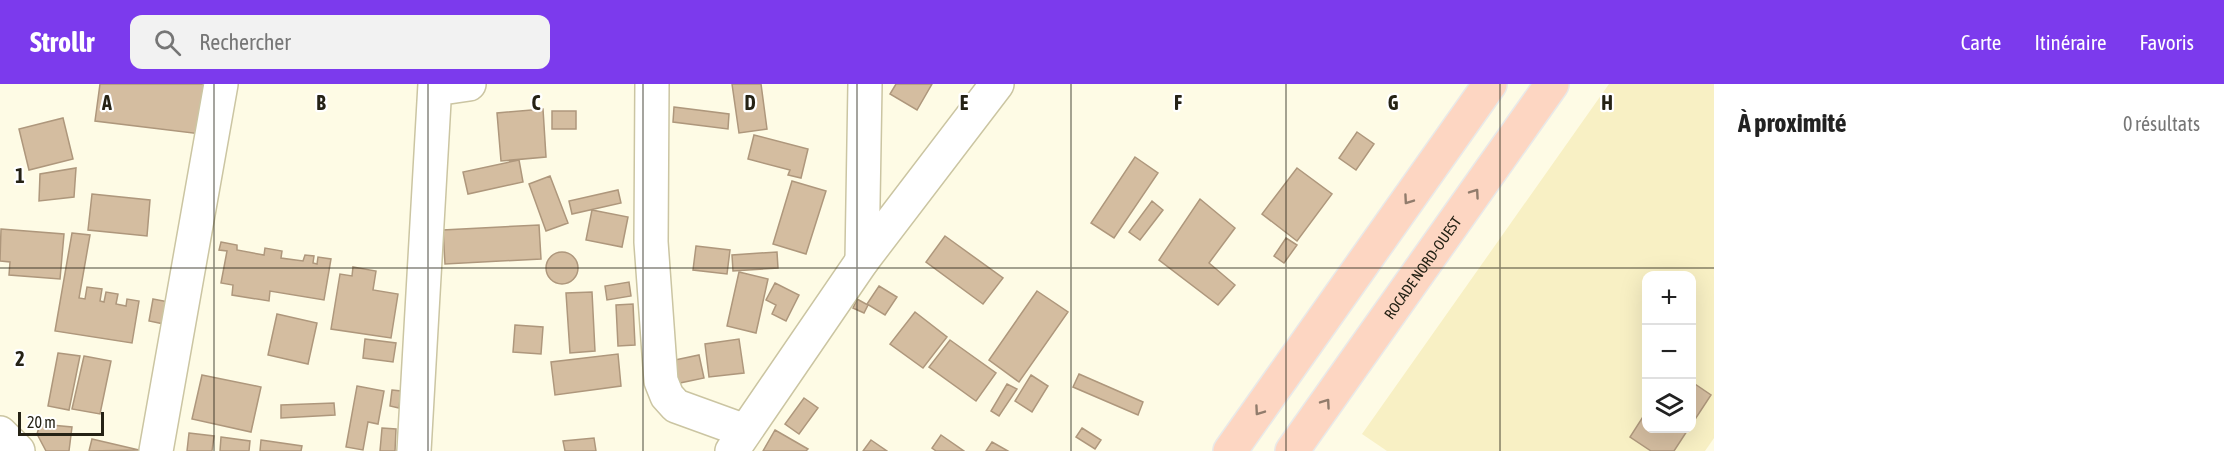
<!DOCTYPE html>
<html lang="fr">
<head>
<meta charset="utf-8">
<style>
  :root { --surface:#fff; --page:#f2f2f2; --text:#222; --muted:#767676; --line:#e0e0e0; --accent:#7c3aed }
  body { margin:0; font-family:"Asap Condensed",sans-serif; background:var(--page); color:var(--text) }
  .controls { position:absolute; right:18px; bottom:18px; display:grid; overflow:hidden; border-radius:12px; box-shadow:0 6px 24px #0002 }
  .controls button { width:54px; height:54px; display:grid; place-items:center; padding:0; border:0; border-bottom:2px solid var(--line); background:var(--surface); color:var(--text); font:30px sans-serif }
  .scale { position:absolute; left:18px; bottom:15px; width:86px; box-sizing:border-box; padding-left:6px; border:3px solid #252215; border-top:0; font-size:16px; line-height:21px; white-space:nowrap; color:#252215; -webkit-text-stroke:4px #fff; paint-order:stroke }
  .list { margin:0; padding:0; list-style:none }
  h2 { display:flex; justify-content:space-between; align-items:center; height:78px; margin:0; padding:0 24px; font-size:26px }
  h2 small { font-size:20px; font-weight:400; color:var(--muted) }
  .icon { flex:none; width:33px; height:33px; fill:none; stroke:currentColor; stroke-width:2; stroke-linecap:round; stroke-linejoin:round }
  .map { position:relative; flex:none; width:1714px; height:367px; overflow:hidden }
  header { display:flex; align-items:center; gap:36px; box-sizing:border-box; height:84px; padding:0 30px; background:var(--accent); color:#fff }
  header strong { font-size:28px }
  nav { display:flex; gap:33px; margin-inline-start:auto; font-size:21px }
  .search { width:420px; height:54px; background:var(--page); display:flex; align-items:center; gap:15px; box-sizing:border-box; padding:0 21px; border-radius:12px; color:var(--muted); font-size:22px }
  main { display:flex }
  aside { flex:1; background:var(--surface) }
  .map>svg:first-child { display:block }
  .built { fill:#f8f0c4; fill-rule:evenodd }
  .building { fill:#d4bda0; stroke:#ae977c; stroke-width:1.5 }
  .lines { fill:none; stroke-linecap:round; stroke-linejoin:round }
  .street-casing { stroke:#cbc5a2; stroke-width:36 }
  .secondary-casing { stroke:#cbc5a2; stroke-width:36 }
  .primary-casing { stroke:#e9e9e8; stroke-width:36 }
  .street { stroke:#fff; stroke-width:33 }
  .secondary { stroke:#fff; stroke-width:33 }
  .primary { stroke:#fdd6c2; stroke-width:33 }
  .oneway { stroke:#917c6c }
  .grid { fill:none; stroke:#252215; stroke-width:1.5; stroke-opacity:0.55 }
  .labels { text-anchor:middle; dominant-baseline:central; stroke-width:4.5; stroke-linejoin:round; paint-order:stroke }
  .street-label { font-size:15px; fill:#252215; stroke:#fff }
  .grid-label { font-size:20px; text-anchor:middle; font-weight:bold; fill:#252215; stroke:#fff; stroke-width:4.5; stroke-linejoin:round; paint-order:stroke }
</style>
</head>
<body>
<header>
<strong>Strollr</strong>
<div class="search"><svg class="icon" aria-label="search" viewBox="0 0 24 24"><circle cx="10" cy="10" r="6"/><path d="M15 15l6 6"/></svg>Rechercher</div>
<nav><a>Carte</a><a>Itinéraire</a><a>Favoris</a></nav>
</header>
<main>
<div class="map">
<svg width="1714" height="367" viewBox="0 0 1714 367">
  <rect width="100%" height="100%" fill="#fefbe5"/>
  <path class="built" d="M1609 0H1714V354L1705 367H1387L1362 350ZM1646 192H1692V344H1646Z"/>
  <path class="building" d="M100 0H208L201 50 95 37Z
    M732 0H761L767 45 739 49Z
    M896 0H932L917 26 890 10Z
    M674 23 729 30 728 45 673 38Z
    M543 25 546 73 501 77 497 29Z
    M552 27H576V45H552Z
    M63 34 73 75 29 86 19 45Z
    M1357 48 1374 60 1356 86 1339 74Z
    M754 51 808 65 801 94 788 91 790 86 748 75Z
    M1135 73 1158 89 1114 154 1091 139Z
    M519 76 523 98 468 110 463 88Z
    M76 84 74 113 39 117 40 90Z
    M1297 84 1332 110 1297 157 1262 130Z
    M550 92 568 139 546 147 529 100Z
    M792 97 826 107 806 170 773 160Z
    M618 106 621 119 572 130 569 117Z
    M92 110 150 116 147 152 88 146Z
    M1200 115 1235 144 1209 179 1235 201 1218 221 1159 176Z
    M1152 117 1163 126 1140 156 1129 148Z
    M592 126 628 133 622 163 586 156Z
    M539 141 541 175 445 180 443 146Z
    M1 145 64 150 60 195 9 191 10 178 0 177Z
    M72 149 90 151 79 214 85 215 87 203 102 205 100 217 104 218 106 208 118 210 116 220 126 222 127 215 139 217 132 259 55 247Z
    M945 152 1003 194 983 220 926 178Z
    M1286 154 1297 161 1284 179 1274 172Z
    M221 158 237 161V166L264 171 265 164 282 167 281 174 303 177 305 171 314 172 313 179 317 180 318 173 331 175 324 216 270 207 269 217 232 211 233 201 221 199 227 167 219 166Z
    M696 162 730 166 727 190 693 186Z
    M546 184a16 16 0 1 1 32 0a16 16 0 1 1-32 0Z
    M777 168 778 184 733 187 732 171Z
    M353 183 376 187 373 206 398 210 391 254 331 245 340 190 352 192Z
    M739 188 768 195 756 249 727 242Z
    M629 198 631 212 607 216 605 202Z
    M775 199 799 211 786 237 772 230 776 221 766 216Z
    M879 202 897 213 885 231 867 220Z
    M1037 207 1068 228 1019 298 989 276Z
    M592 208 595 267 570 269 566 209Z
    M153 215 169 218 164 240 149 237Z
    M857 215 868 221 864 229 853 224Z
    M633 220 635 261 618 262 616 221Z
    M915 228 947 253 923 284 890 260Z
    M277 230 317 239 308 280 268 271Z
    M515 241 543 243 541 270 513 268Z
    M365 255 396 259 393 278 363 274Z
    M739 255 744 289 709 293 705 260Z
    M950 256 996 289 976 317 929 283Z
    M58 269 80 272 69 326 48 322Z
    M618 270 621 302 555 311 551 278Z
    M699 271 704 294 675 300 670 277Z
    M84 272 111 277 100 330 72 325Z
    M1079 290 1143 318 1138 331 1073 303Z
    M202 291 261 303 251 348 192 335Z
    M1031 291 1048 302 1032 328 1015 317Z
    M1692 298 1711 311 1692 340Z
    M1007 300 1017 305 999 332 991 327Z
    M357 302 384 307 378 340 368 338 363 366 346 363Z
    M392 306 401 307 399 324 390 322Z
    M804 314 818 324 799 350 785 340Z
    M334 319 335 331 281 334V321Z
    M1646 328V344H1689L1674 367H1651L1630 353Z
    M40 340 72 343 69 367H46L37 350Z
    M382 344 396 345 395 367H380Z
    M1082 344 1101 356 1095 365 1076 353Z
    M775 346 808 365 806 367H763Z
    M189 349 214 352 212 367H187Z
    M941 351 964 367H936L932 364Z
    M221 353 250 357 249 367H220Z
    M594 354 596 367H565L563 357Z
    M92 355 139 366 89 367Z
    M261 356 302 362 301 367H260Z
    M871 356 887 367H863Z
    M992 358 1008 367H986Z"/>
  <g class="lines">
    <defs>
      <path id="street" d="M652 0 651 158 661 297 667 312 676 322 745 347
        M435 5 469 0
        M862 177 865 0
        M0 349 18 367
        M156 367 221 0
        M414 367 435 0"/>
      <path id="secondary" d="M732 367 862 177 997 0"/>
      <g id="primary">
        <path d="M1230 367 1490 0"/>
        <path id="s1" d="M1292 367 1552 0"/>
      </g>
    </defs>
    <use href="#street" class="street-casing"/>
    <use href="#secondary" class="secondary-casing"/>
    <use href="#primary" class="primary-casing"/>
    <use href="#street" class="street"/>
    <use href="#secondary" class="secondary"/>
    <use href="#primary" class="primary"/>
  </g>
  <defs><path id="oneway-chevron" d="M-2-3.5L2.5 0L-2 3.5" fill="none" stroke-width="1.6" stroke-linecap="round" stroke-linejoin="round" transform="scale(1.5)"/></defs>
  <g class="oneway">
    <use href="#oneway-chevron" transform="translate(1475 109) rotate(-55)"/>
    <use href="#oneway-chevron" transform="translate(1408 116) rotate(125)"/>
    <use href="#oneway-chevron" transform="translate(1326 319) rotate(-55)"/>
    <use href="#oneway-chevron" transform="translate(1259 327) rotate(125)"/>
  </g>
  <path class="grid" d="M214 0V367M428 0V367M643 0V367M857 0V367M1071 0V367M1286 0V367M1500 0V367M0 184H1714"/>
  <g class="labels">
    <g class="street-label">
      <text stroke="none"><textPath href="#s1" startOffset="225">ROCADE NORD-OUEST</textPath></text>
    </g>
  </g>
  <g class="grid-label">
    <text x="107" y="26">A</text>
    <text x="321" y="26">B</text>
    <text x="536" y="26">C</text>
    <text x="750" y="26">D</text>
    <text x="964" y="26">E</text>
    <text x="1178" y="26">F</text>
    <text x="1393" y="26">G</text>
    <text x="1607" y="26">H</text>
    <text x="20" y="99">1</text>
    <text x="20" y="282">2</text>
  </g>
</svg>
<div class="controls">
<button>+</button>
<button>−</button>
<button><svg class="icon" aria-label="layers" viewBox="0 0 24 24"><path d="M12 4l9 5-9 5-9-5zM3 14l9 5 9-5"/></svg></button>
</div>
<div class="scale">20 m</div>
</div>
<aside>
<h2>À proximité<small>0 résultats</small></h2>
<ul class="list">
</ul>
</aside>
</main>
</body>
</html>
